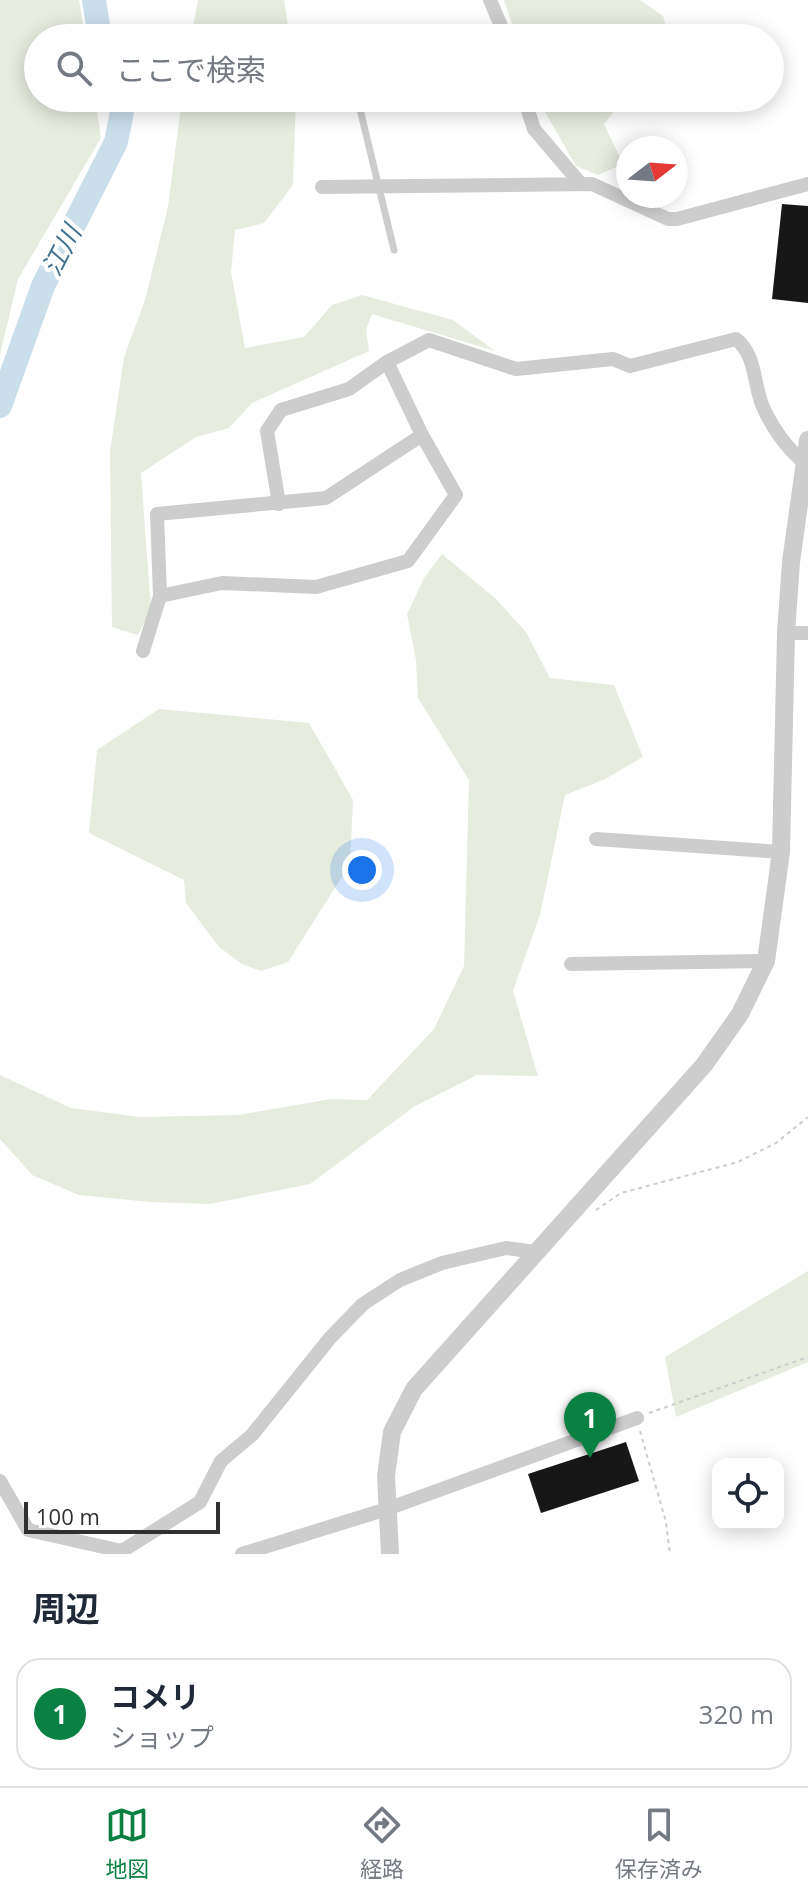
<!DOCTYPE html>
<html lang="ja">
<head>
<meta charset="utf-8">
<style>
  :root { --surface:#fff; --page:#f6f6f7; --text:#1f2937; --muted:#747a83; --line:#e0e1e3; --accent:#0b8043 }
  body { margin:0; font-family:"Open Sans","Noto Sans JP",sans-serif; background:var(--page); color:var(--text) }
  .controls { position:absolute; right:24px; bottom:24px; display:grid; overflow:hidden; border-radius:16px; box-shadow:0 4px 20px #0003 }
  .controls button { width:72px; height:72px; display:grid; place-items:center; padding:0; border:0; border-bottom:2px solid var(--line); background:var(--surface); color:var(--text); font:40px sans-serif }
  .compass { position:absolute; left:616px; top:136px; width:72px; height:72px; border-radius:50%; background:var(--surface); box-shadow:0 4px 20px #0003; rotate:73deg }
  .scale { position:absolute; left:24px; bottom:20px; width:196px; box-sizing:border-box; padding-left:8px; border:4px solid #303030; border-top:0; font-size:22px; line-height:28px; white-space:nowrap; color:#303030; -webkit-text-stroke:6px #fff; paint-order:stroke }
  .you { position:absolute; left:362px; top:870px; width:28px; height:28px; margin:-20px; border:6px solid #fff; border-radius:50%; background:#1a73e8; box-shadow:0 0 0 12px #1a73e833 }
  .badge { display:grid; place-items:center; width:52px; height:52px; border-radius:50%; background:var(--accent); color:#fff; font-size:26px; font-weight:700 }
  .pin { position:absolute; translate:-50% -66px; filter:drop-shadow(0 2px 4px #0008) }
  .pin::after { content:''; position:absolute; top:42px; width:28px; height:24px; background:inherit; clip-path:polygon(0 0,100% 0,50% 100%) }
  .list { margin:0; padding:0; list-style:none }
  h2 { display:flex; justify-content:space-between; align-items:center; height:104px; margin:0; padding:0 32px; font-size:34px }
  h2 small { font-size:26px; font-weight:400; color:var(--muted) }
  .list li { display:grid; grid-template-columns:52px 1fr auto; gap:24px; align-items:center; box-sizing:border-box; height:112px; margin:0 16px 16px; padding:0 16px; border:2px solid var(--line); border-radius:24px }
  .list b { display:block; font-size:30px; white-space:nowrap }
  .list p { margin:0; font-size:26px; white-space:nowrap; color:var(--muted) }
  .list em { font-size:26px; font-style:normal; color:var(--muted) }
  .icon { flex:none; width:44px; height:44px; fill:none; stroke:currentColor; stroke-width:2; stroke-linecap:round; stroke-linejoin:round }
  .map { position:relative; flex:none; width:808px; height:1554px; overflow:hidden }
  .search { position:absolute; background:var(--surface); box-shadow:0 4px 20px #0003; left:24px; right:24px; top:24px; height:88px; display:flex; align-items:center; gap:20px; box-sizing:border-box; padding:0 28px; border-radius:44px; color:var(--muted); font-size:30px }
  .sheet { height:232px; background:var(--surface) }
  nav { display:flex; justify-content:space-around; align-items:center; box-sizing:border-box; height:112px; border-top:2px solid var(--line); background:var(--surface); font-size:22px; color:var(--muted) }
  nav a { display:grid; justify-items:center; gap:4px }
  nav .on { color:var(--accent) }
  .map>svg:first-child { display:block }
  .green { fill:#e6ecde }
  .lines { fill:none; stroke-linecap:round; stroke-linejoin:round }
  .river { stroke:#cbdfeb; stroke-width:24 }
  .building { fill:#171717 }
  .path { stroke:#cdcdcd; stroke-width:2; stroke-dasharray:4 4; stroke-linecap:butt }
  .service { stroke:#cdcdcd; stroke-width:7 }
  .minor { stroke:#cdcdcd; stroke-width:14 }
  .tertiary { stroke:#cdcdcd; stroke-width:18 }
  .labels { text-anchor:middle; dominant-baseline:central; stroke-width:8; stroke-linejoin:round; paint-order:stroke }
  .water-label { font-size:26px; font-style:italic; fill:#3f7290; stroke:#fff }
</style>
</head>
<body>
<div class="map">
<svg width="808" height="1554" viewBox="0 0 808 1554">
  <rect width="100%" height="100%" fill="#fff"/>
  <path class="green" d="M0 0H79L85 38H38V98H95L101 138 18 279 0 355Z
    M198 0H284L290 38H191Z
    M504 0H640L663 16 669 38H517Z
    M182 98H296L293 185 264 223 235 230 231 272 245 348 304 337 332 305 362 295 453 320 495 351 372 314 366 330 369 351 252 403 229 428 196 437 141 473 151 609 138 635 112 627 110 452 124 357 145 300 168 207Z
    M537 98H624L604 124 623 164 598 175 576 166Z
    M442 554 495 598 526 632 550 678 614 685 643 757 605 779 565 795 540 915 513 991 538 1076 477 1075 415 1106 310 1184 209 1204 150 1202 79 1195 32 1175 0 1139V1075L71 1108 140 1117 238 1115 331 1099 367 1100 434 1029 464 966 469 780 418 698 416 660 407 614 424 578Z
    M159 709 309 723 353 800 350 864 288 962 261 971 242 964 219 947 186 903 184 880 89 833 97 750Z
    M808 1271V1362L676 1417 665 1357Z"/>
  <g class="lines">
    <path class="river" d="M94 0 100 38
      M0 406 43 286 116 142 122 112 118 98"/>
  </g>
  <path class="building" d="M782 204 808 206V303L772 299Z
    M626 1442 639 1481 541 1513 528 1474Z"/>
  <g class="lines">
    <path class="path" d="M596 1210 621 1193 738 1162 776 1143 808 1117
      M649 1413 808 1357
      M640 1431 666 1522 670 1554"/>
    <path class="service" d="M394 250 359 105 463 98"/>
    <path class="minor" d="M490 0 506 38
      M524 98 534 129 580 183
      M322 187 592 184 668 219H677L808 184
      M279 504 267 431 281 410 349 389 387 362 429 340 516 369 613 359 630 366 736 339C757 356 753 384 763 407 772 427 787 449 804 462
      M160 596 222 583 316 587 408 561 456 495 422 435 387 362
      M786 633H808
      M143 651 160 596 157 514 326 498 422 435
      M596 839 781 852
      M571 964 766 961
      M0 1481 28 1530 122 1551 123 1554
      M122 1551 200 1502 221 1461 252 1435 330 1338 363 1304 400 1280 442 1263 506 1248 536 1252
      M242 1554 387 1509 637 1418"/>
    <path class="tertiary" d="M390 1554 386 1476 392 1432 414 1389 704 1065 740 1014 766 961 781 852 786 633 791 562 808 440"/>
  </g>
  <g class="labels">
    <g class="water-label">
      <text transform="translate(61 250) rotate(-63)">江川</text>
    </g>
  </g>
</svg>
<div class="controls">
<button><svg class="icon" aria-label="locate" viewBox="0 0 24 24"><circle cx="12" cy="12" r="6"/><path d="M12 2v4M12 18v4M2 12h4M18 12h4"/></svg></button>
</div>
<svg class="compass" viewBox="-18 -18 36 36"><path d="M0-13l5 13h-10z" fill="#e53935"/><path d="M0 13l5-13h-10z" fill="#747a83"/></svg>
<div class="scale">100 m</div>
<div class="you"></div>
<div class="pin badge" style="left:590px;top:1458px">1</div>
<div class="search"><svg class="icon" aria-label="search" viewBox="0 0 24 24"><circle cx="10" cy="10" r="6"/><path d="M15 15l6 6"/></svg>ここで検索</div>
</div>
<section class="sheet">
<h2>周辺<small></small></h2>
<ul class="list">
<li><span class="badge">1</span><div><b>コメリ</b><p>ショップ</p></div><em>320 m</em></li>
</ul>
</section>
<nav>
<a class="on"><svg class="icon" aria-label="map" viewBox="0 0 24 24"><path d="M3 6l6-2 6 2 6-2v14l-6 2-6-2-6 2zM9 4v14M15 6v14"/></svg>地図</a>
<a><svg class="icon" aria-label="directions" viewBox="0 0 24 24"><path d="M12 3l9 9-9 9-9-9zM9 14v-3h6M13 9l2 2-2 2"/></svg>経路</a>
<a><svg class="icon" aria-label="saved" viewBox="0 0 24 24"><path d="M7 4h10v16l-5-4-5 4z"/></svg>保存済み</a>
</nav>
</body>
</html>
